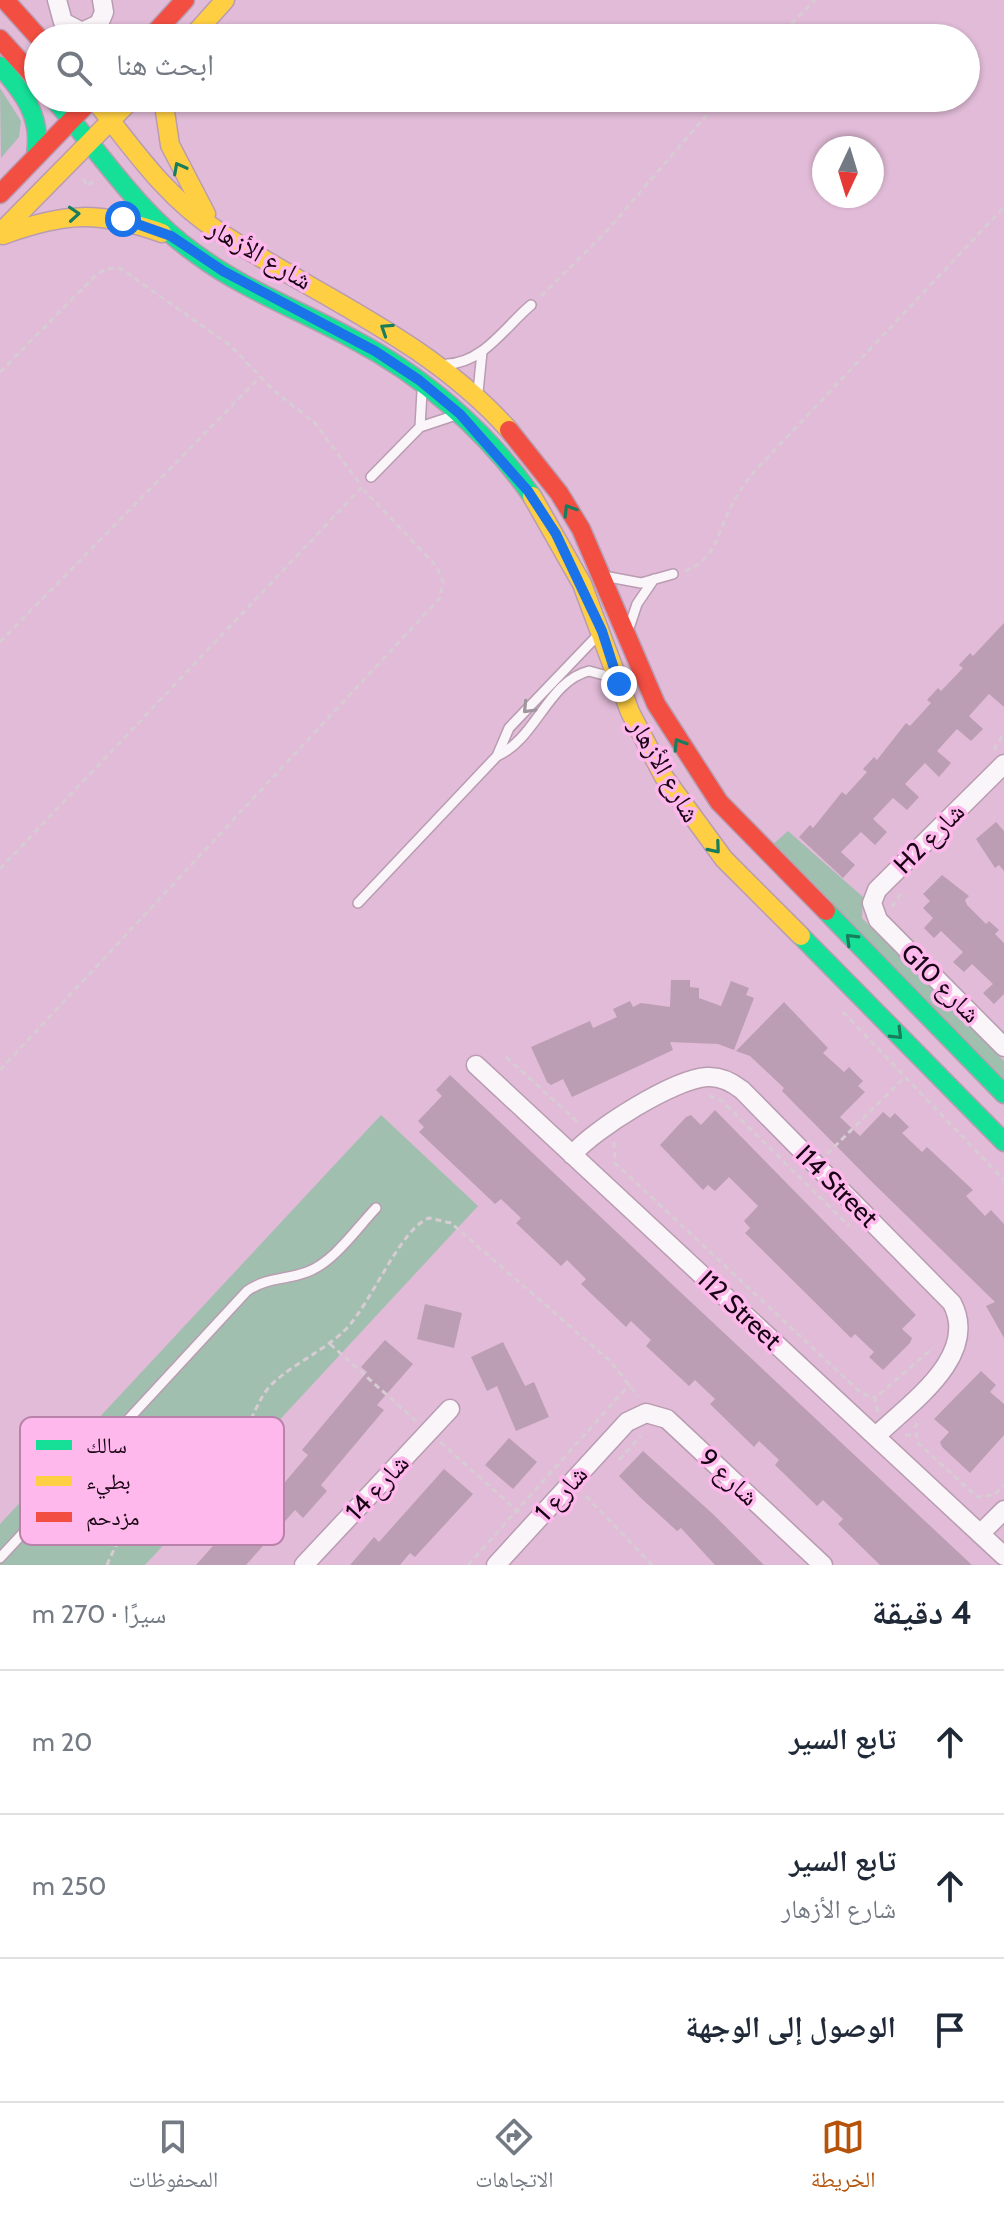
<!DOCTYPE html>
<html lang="ar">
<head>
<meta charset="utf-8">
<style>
  :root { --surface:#fff; --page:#f6f6f7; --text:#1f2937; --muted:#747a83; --line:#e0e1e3; --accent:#b45309 }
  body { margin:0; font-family:Cabin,"Noto Naskh Arabic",sans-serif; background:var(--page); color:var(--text); direction:rtl }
  .compass { position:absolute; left:812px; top:136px; width:72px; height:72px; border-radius:50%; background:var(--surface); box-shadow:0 2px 6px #0004; rotate:184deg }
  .stop { position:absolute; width:24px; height:24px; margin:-18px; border:6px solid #1a73e8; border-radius:50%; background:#fff }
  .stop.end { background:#1a73e8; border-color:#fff; box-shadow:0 2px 8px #0008 }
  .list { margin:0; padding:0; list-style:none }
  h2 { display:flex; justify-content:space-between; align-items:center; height:104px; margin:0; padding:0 32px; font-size:34px }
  h2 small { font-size:26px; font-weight:400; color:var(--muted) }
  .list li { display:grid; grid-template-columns:52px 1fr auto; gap:24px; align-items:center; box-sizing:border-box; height:144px; padding:0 32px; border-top:2px solid var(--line) }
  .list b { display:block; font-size:30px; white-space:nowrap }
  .list p { margin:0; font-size:26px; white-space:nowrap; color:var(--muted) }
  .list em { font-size:26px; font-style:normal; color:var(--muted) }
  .icon { flex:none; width:44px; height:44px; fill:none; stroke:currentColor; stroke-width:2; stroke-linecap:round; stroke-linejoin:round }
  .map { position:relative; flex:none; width:1004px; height:1565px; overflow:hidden; direction:ltr }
  .search { position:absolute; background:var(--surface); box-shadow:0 2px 6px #0004; left:24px; right:24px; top:24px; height:88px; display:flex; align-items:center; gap:20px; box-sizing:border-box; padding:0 28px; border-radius:44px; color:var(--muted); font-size:30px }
  .sheet { height:536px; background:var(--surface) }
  nav { display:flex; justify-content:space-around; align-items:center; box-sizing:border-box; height:112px; border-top:2px solid var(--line); background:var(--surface); font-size:22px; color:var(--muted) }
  nav a { display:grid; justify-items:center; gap:4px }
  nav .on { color:var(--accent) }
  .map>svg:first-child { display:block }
  .green { fill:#a1bfaf }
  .building { fill:#bc9eb4 }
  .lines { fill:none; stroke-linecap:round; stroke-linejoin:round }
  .lane-casing { stroke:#b99cb1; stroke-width:12 }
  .street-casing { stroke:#b99cb1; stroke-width:21 }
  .fast-casing { stroke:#b99cb1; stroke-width:21 }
  .slow-casing { stroke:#b99cb1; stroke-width:21 }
  .jam-casing { stroke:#b99cb1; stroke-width:21 }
  .path { stroke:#d7cbd4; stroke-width:3; stroke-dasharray:6 4; stroke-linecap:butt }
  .lane { stroke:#faf5f9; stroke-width:9 }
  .street { stroke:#faf5f9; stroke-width:18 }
  .fast { stroke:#16e098; stroke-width:18 }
  .slow { stroke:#ffcf43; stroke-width:18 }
  .jam { stroke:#f24e42; stroke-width:18 }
  .oneway { stroke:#177d5d }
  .oneway2 { stroke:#a0949d }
  .route { stroke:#1a73e8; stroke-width:10 }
  .labels { text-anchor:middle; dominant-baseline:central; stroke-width:7; stroke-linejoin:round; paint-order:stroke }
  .street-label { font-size:26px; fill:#180314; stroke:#feb8ec }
  .key { fill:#feb8ec; stroke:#b982ab; stroke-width:2 }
  .key-label { font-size:22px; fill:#180314 }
</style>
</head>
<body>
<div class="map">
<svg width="1004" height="1565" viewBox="0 0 1004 1565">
  <rect width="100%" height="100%" fill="#e1bbd7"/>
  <path class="green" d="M0 88 21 121 19 137 1 158Z
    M788 831 863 897 862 918 1004 1061V1081L771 846Z
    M381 1115 478 1206 145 1565H0V1524Z"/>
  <path class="building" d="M1004 623V707L989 694 969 716 983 729 971 741 957 729 937 751 951 763 939 777 925 763 905 784 919 797 907 810 893 798 873 819 887 832 875 845 861 832 841 852 855 865 843 878 799 837 810 825 813 828 842 792 846 795 867 772 863 769 874 757 877 760 906 723 910 726 931 703 927 700 938 688 941 691 963 668 959 665 970 653 973 656Z
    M996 822 1004 831V871L999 865 995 868 976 839Z
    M942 875 969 896 965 900 967 905 986 924 989 921 999 930 995 934 1004 943V994L994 1004 983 993 993 984 972 964 964 972 953 962 963 952 941 931 934 938 924 928 933 918 923 908 930 901 923 894Z
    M671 980H690V987L699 988V998L721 1006 731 981 749 988 746 995 754 998 734 1050 718 1044 670 1042 673 1050 572 1097 563 1079 551 1085 547 1082 531 1047 590 1021 593 1028 617 1017 613 1009 630 1001 633 1007 641 1003 670 1007Z
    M784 1002 828 1048 823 1053 844 1072 849 1067 863 1081 858 1086 865 1092 840 1117 860 1136 883 1112 890 1118 895 1113 909 1127 902 1133 922 1152 927 1147 973 1190 966 1196 985 1216 991 1210 1004 1224V1338L986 1306 995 1302 870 1180 782 1091 784 1088 750 1056 736 1051Z
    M450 1075 676 1288 972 1565H880L838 1524 843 1519 823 1500 817 1506 775 1465 779 1460 759 1441 754 1447 710 1404 715 1399 695 1380 689 1386 646 1346 651 1340 631 1321 626 1327 581 1284 586 1279 567 1260 561 1266 516 1223 521 1218 501 1199 495 1204 419 1132 424 1127 418 1121 442 1096 436 1090Z
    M715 1110 916 1315 902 1329 912 1338 910 1343 883 1370 869 1357 874 1352 855 1334 851 1338 745 1233 750 1228 744 1221 758 1206 729 1177 715 1191 708 1185 703 1190 660 1145 686 1117 691 1115 701 1125Z
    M425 1304 462 1313 454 1348 417 1339Z
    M385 1340 413 1364 377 1405 384 1410 321 1485 327 1491 303 1518 295 1510 246 1565H196L259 1494 268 1502 308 1455 302 1450 367 1372 361 1367Z
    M503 1342 525 1386 534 1382 549 1417 516 1431 497 1386 487 1391 471 1357Z
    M981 1371 996 1385 990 1392 1004 1404V1435L970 1473 942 1447 940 1442 949 1432 934 1419Z
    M509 1438 537 1462 513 1489 485 1465Z
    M643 1451 714 1515 764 1565H715L681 1528 677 1531 642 1499 619 1476Z
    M444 1469 473 1494 415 1557 410 1553 400 1565H350L374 1537 379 1542Z"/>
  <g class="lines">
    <defs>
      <path id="lane" d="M447 364C483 363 505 327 531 305
        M478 392 482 352
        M420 427 422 391
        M371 477 420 427 453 416
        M609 577 641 583 673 574
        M630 625 637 604 654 579
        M497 756 509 728 599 634
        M358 903 497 756C536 739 548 681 589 671L611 677
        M0 1558 247 1291C267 1277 286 1280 307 1272 334 1262 356 1229 376 1208"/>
      <path id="street" d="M57 0 63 22 82 32 99 24 104 12 102 0
        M1004 764 877 890 872 903 878 920 1004 1047
        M476 1065 1004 1556
        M572 1155C594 1129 674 1079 707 1077 720 1076 732 1082 742 1090L952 1303C980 1356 910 1403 876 1436
        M980 1534 1004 1510
        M304 1565 450 1409
        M496 1565 627 1422 646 1413 667 1419 823 1565"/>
      <path id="fast" d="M0 66C24 93 42 117 36 154
        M53 98C99 151 138 213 196 254 243 289 299 310 351 338 422 375 486 430 532 496
        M826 911 1004 1094
        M801 936 1004 1142"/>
      <path id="slow" d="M191 38 225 0
        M93 98C131 146 166 198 218 231 317 296 429 340 509 430
        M163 98 170 145 206 214
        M0 233 133 98
        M3 235C66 212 99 211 162 233
        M532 496 582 584 630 712 664 777 724 859 801 936"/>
      <path id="jam" d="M5 0 39 38
        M150 38 185 0
        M0 39 38 81
        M0 194 85 106
        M509 430 559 493 581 529 656 704 719 802 826 911"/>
    </defs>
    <use href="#lane" class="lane-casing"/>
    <use href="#street" class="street-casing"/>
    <use href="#fast" class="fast-casing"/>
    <use href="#slow" class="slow-casing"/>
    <use href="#jam" class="jam-casing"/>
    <path class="path" d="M777 38 815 0
      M83 179 88 186 94 180
      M541 296 605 233 721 98
      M0 372 95 276 106 269 120 268 231 346 273 390 315 423 360 484
      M685 571C715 560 716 537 729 511 735 497 744 485 754 472L1004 207
      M0 642 260 377
      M994 750 1004 733
      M0 869 363 486
      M892 907 901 893
      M843 1012 1004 1180
      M506 1057 580 1124
      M0 1070 440 598 443 582 437 567 364 490
      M709 1096 721 1100 849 1226
      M614 1142 615 1163 861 1393 875 1398
      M827 1154 904 1078
      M330 1344 416 1421
      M878 1412 875 1398 933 1348
      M918 1423 915 1427 918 1443 977 1497 994 1495 1004 1485
      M905 1435H917
      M440 1442 521 1514
      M619 1460 641 1436
      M586 1496 652 1565
      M107 1565C125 1521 155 1492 196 1467 208 1460 222 1455 233 1446 252 1429 254 1402 272 1384 294 1363 324 1351 346 1329 372 1302 400 1229 429 1218L451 1223 610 1361 638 1396
      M468 1565 630 1384"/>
    <use href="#lane" class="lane"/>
    <use href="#street" class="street"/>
    <use href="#fast" class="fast"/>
    <use href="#slow" class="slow"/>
    <use href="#jam" class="jam"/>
  </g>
  <defs><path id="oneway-chevron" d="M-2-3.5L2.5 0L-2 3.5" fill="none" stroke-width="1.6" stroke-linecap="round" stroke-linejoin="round" transform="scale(2)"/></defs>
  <g class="oneway">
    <use href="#oneway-chevron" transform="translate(179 168) rotate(-118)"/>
    <use href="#oneway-chevron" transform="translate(74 214) rotate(-4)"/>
    <use href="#oneway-chevron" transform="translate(386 329) rotate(-147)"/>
    <use href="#oneway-chevron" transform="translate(569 510) rotate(-122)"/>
    <use href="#oneway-chevron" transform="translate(679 744) rotate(-122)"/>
    <use href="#oneway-chevron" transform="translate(715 848) rotate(50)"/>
    <use href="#oneway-chevron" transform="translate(851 939) rotate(-135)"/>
    <use href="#oneway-chevron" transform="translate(897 1034) rotate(45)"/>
  </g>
  <use class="oneway2" href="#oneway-chevron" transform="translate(528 708) rotate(134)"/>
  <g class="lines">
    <path class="route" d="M123 219 171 236 223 271 375 351 419 380 460 414 528 491 556 534 602 631 619 684"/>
  </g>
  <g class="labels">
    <g class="street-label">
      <text transform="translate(260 254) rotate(30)">شارع الأزهار</text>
      <text transform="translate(665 770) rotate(60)">شارع الأزهار</text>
      <text transform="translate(929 838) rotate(-45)">H2 شارع</text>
      <text transform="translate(941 983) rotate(45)">G10 شارع</text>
      <text transform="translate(837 1186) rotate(45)">I14 Street</text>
      <text transform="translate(740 1310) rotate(43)">I12 Street</text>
      <text transform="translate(729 1477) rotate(43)">شارع 9</text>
      <text transform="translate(377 1487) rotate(-47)">شارع 14</text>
      <text transform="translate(561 1493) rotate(-48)">شارع 1</text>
    </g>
  </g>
  <rect x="20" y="1417" width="264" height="128" rx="12" class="key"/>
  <rect x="36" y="1440" width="36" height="10" fill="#16e098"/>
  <rect x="36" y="1476" width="36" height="10" fill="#ffcf43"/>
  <rect x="36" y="1512" width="36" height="10" fill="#f24e42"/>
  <g class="key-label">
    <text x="86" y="1453">سالك</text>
    <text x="86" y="1489">بطيء</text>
    <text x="86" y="1525">مزدحم</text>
  </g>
</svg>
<svg class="compass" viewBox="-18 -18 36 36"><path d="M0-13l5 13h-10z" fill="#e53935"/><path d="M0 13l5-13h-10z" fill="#747a83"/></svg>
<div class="stop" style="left:123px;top:219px"></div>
<div class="stop end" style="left:619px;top:684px"></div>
<div class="search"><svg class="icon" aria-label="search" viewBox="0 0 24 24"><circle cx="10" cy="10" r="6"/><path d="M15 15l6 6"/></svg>ابحث هنا</div>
</div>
<section class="sheet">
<h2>4 دقيقة<small>سيرًا · 270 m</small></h2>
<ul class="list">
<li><svg class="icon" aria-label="ahead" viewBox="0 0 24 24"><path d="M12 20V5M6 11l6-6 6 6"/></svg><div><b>تابع السير</b></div><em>20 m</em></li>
<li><svg class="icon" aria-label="ahead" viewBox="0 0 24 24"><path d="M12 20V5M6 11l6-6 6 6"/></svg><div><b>تابع السير</b><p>شارع الأزهار</p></div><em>250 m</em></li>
<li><svg class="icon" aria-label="arrive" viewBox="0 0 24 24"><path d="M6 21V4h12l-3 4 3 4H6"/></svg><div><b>الوصول إلى الوجهة</b></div></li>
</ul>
</section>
<nav>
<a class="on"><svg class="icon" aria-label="map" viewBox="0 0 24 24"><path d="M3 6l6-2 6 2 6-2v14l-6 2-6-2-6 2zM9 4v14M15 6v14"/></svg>الخريطة</a>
<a><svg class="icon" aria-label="directions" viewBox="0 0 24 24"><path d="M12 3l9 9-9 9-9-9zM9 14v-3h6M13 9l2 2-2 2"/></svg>الاتجاهات</a>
<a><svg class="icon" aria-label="saved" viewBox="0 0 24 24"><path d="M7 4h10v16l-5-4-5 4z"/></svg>المحفوظات</a>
</nav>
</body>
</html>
